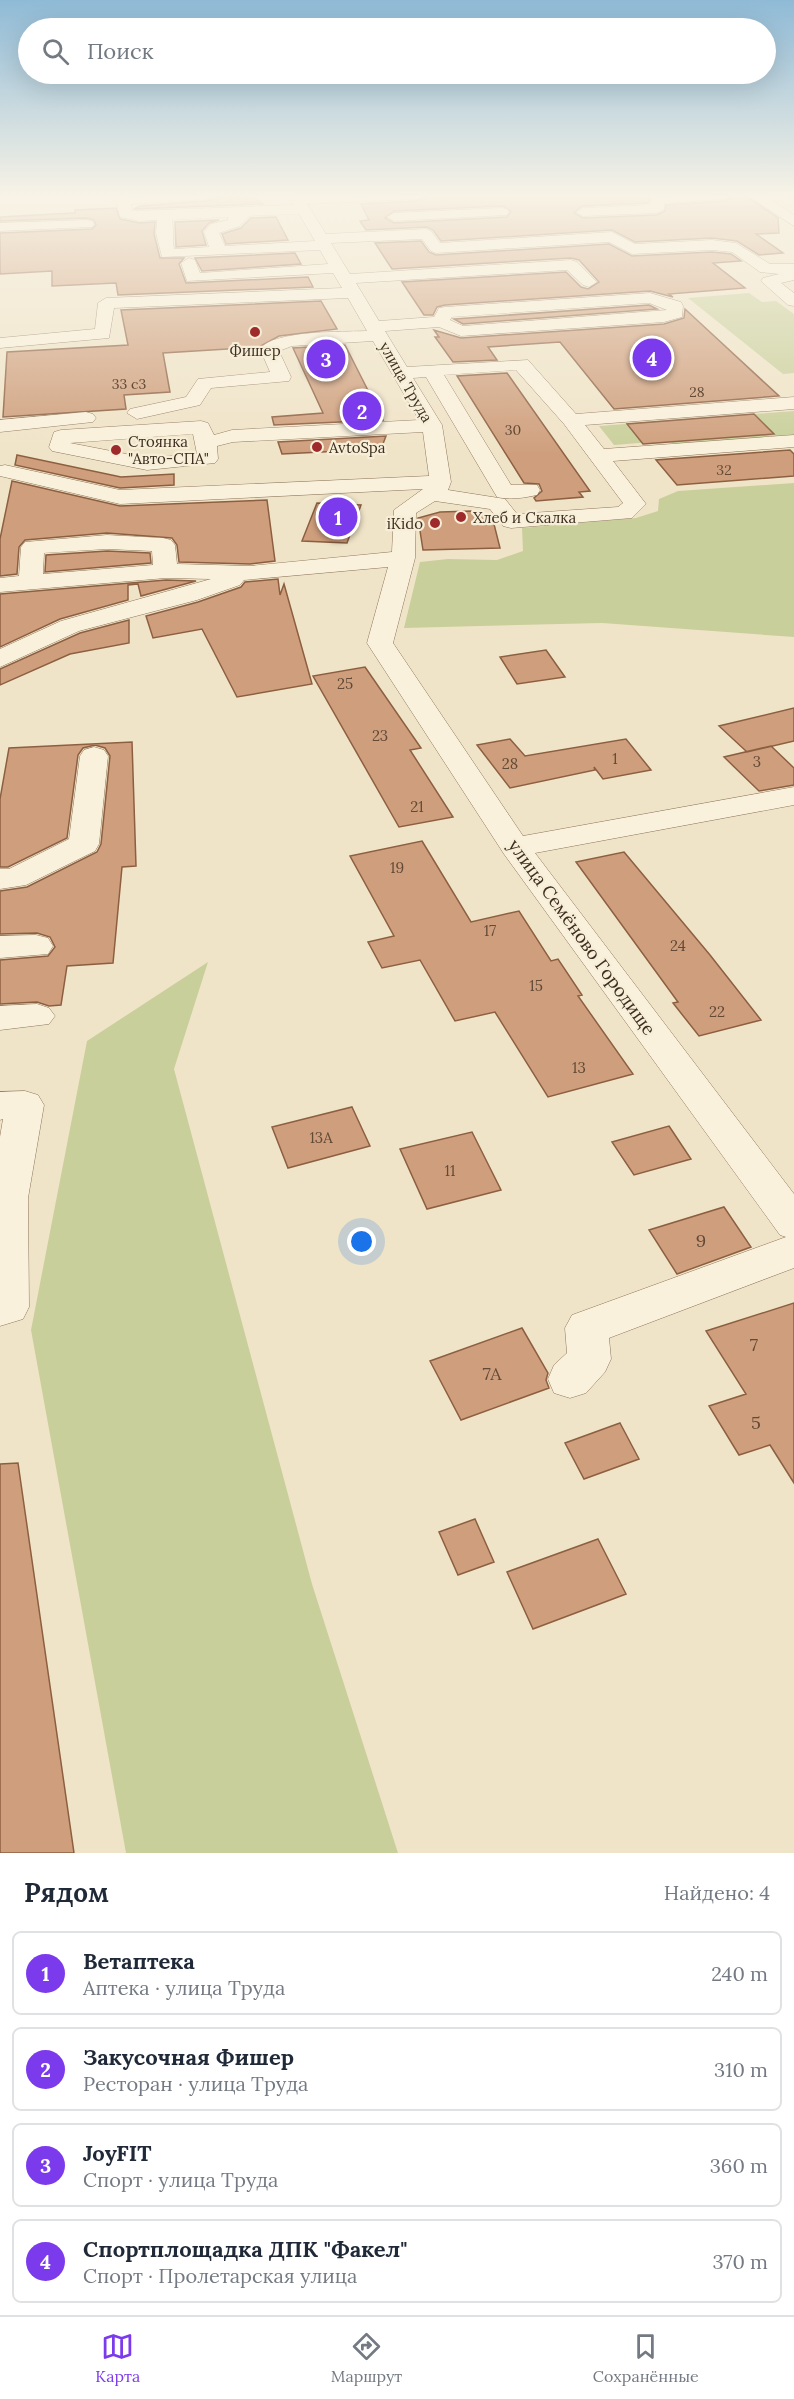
<!DOCTYPE html>
<html lang="ru">
<head>
<meta charset="utf-8">
<style>
  :root { --surface:#fff; --page:#f6f6f7; --text:#1f2937; --muted:#747a83; --line:#e0e1e3; --accent:#7c3aed }
  body { margin:0; font-family:Lora,serif; background:var(--page); color:var(--text) }
  .you { position:absolute; left:362px; top:1242px; width:21px; height:21px; margin:-15px; border:4px solid #fff; border-radius:50%; background:#1a73e8; box-shadow:0 0 0 9px #1a73e833 }
  .badge { display:grid; place-items:center; width:39px; height:39px; border-radius:50%; background:var(--accent); color:#fff; font-size:20px; font-weight:700 }
  .pin { position:absolute; translate:-50% -50%; border:3px solid #fff; box-shadow:0 2px 6px #0006 }
  .list { margin:0; padding:0; list-style:none }
  h2 { display:flex; justify-content:space-between; align-items:center; height:78px; margin:0; padding:0 24px; font-size:26px }
  h2 small { font-size:20px; font-weight:400; color:var(--muted) }
  .list li { display:grid; grid-template-columns:39px 1fr auto; gap:18px; align-items:center; box-sizing:border-box; height:84px; margin:0 12px 12px; padding:0 12px; border:2px solid var(--line); border-radius:9px }
  .list b { display:block; font-size:22px; white-space:nowrap }
  .list p { margin:0; font-size:20px; white-space:nowrap; color:var(--muted) }
  .list em { font-size:20px; font-style:normal; color:var(--muted) }
  .icon { flex:none; width:33px; height:33px; fill:none; stroke:currentColor; stroke-width:2; stroke-linecap:round; stroke-linejoin:round }
  .map { position:relative; flex:none; width:794px; height:1853px; overflow:hidden }
  .search { position:absolute; background:var(--surface); box-shadow:0 6px 24px #0002; left:18px; right:18px; top:18px; height:66px; display:flex; align-items:center; gap:15px; box-sizing:border-box; padding:0 21px; border-radius:33px; color:var(--muted); font-size:22px }
  .sheet { height:462px; background:var(--surface) }
  nav { display:flex; justify-content:space-around; align-items:center; box-sizing:border-box; height:84px; border-top:2px solid var(--line); background:var(--surface); font-size:16px; color:var(--muted) }
  nav a { display:grid; justify-items:center; gap:3px }
  nav .on { color:var(--accent) }
  .map>svg:first-child { display:block }
  .green { fill:#c9cf9b }
  .building { fill:#cf9f7d; stroke:#8d5f41; stroke-width:1.5; fill-rule:evenodd }
  .lines { fill:none; stroke-linecap:round; stroke-linejoin:round }
  .minor-casing { stroke:#8d765c; stroke-width:1 }
  .minor { fill:#faf1dc; fill-rule:evenodd }
  .poi-dot { fill:#9e2a2b; stroke:#f7eed8; stroke-width:2 }
  .labels { text-anchor:middle; dominant-baseline:central; stroke-width:4.5; stroke-linejoin:round; paint-order:stroke }
  .far-number-label { font-size:14px; fill:#624a37 }
  .far-poi-label { font-size:15px; fill:#3d2e20; stroke:#f7eed8; text-anchor:start }
  .far-street-label { font-size:15px; fill:#3d2e20; stroke:#f7eed8 }
  .number-label { font-size:15px; fill:#624a37 }
  .street-label { font-size:18px; fill:#3d2e20; stroke:#f7eed8 }
  .near-number-label { font-size:18px; fill:#624a37 }
</style>
</head>
<body>
<div class="map">
<svg width="794" height="1853" viewBox="0 0 794 1853">
  <rect width="100%" height="100%" fill="#f0e4c8"/>
  <path class="green" d="M749 293 762 302 776 301 794 314V373L783 374 688 298Z
    M794 411V438L688 446 664 441 614 445 599 426Z
    M794 483V637L602 623 404 628 420 562 448 559 497 560 523 551 522 528 636 518 658 511 659 499 678 491Z
    M208 962 174 1069 312 1584 398 1853H126L31 1330 87 1041Z"/>
  <path class="building" d="M215 195H250L263 204 134 209 140 206 204 201 217 199Z
    M435 195H651L648 203 582 206 574 213 583 218 657 215 665 211 666 205 725 201 734 195H745L778 218 779 233 756 234 783 253 759 255 737 241 712 238 635 242 612 230 441 241 433 230 427 227 366 230 360 221 369 220 361 204 417 201 425 197H436ZM502 206 511 211 507 217 394 223 385 218 394 211Z
    M116 208 120 219 139 223 155 222 154 234 160 258H184L179 264 186 283 308 277 313 287 118 295 116 283 52 286V271L0 274V233L92 229 96 225 94 220 87 218 0 221V217L75 213V210Z
    M276 217 288 240 226 244 222 234 241 228 251 218Z
    M219 220 209 223 202 231 206 245 176 247 175 222Z
    M421 241 429 252 436 255 609 244 632 256 712 252 731 254 741 261 713 263 745 288 669 294 673 297 650 291 445 305 437 307 433 315H424L402 282 566 272 581 287 588 289 599 282 579 260 571 258 392 269 375 243Z
    M295 253 301 264 202 271 195 258Z
    M321 301 337 329 279 336 259 347 163 353 170 392 124 395 126 409 3 417 7 352 128 345 121 310Z
    M649 305 657 309 463 324 454 319Z
    M685 309 779 396 614 409 560 342 488 347 497 360 453 362 435 337H439L434 330 461 338 664 324 684 318Z
    M345 345 383 420 274 425 272 417 323 413 293 348Z
    M507 373 590 491 579 492 583 497 536 501 534 498 542 491 539 484 524 483 457 376Z
    M754 414 774 434 643 444 627 424Z
    M386 436 381 449 282 454 278 442Z
    M790 450 794 454V476L677 485 656 460Z
    M17 455 121 477 174 474V485L120 488 15 465Z
    M12 481 120 506 267 500 275 561 250 564 179 562 177 545 172 538 107 533 25 540 19 547 17 574 0 576V539Z
    M317 503 361 505 347 543 302 541Z
    M472 511 492 516 500 548 423 550 418 518 440 512Z
    M107 551 150 553 151 563 45 572 46 555Z
    M278 579 280 595 284 584 312 684 237 697 202 629 153 638 146 616 198 602 241 587 245 582Z
    M166 580 196 581 141 596 138 584 128 585V600L60 619 0 647V594Z
    M129 620V643L70 654 0 685V669L80 633Z
    M546 650 565 677 517 684 500 657Z
    M365 667 421 748 410 750 453 817 399 827 313 676Z
    M794 708V741L747 752 719 726Z
    M510 739 525 756 626 739 651 770 603 779 594 767 595 770 510 788 477 745Z
    M132 742 136 866 122 867 113 963 67 966 61 1005 49 1006 37 1002 0 1004V960L48 956 55 947 50 937 37 933 0 934V891L27 887 97 852 101 844 110 756 105 748 95 745 83 748 78 755 67 838 8 867H0V799L9 748Z
    M771 746 794 768V785L759 791 724 757Z
    M422 841 471 922 519 911 551 961 558 959 582 995 578 996 633 1074 548 1097 495 1012 455 1021 420 960 382 968 368 942 394 936 350 856Z
    M624 852 710 955 761 1020 699 1036 673 1003 678 1002 576 862Z
    M352 1107 370 1146 288 1168 272 1127Z
    M669 1126 691 1159 634 1175 612 1142Z
    M472 1132 501 1190 427 1209 400 1149Z
    M724 1207 751 1247 677 1274 649 1230Z
    M794 1303V1483L770 1445 739 1455 709 1406 746 1394 706 1331Z
    M522 1328 548 1373 546 1380 549 1388 461 1420 430 1361Z
    M620 1423 639 1459 584 1479 565 1443Z
    M18 1463 74 1853H0V1464Z
    M475 1519 494 1562 458 1575 439 1532Z
    M598 1539 626 1594 533 1629 507 1572Z"/>
  <g class="lines">
    <defs>
      <path id="minor" d="M142 195H211L204 199 131 204 132 211 294 205 288 195H424L417 199 307 204 326 234 426 229 431 231 440 243 612 232 635 244 712 240 736 243 770 264H794V280L781 283 794 293V306L788 305 761 281 763 278 779 274 760 272 732 252 712 250 632 254 609 242 436 253 431 251 422 239 331 243 350 274 571 260 577 262 597 282 589 287 583 285 567 270 356 283 379 321 434 317 439 308 445 307 650 293 681 302 683 306 682 317 664 322 461 336 439 327 385 331 407 367 528 360 576 414 794 397V409L585 425 604 449 794 435V447L613 461 646 504 632 518 511 528 503 526 490 509 435 501 416 513 415 558 393 643 523 836 794 787V805L535 853 794 1194V1268L609 1338 611 1359 605 1372 586 1393 570 1398 554 1393 548 1379 554 1365 567 1353 565 1328 572 1315 786 1237 780 1235 504 854 367 643 388 567 244 580 240 585 197 600 79 631 0 667V649L61 621 211 579 166 578 0 592V578L19 576 21 547 25 542 107 535 163 538 171 540 175 545 177 564 250 566 392 552 394 510 423 489 120 504 0 476V466L5 465 120 490 429 476 423 432 233 442 217 446 218 459 215 463 147 470 52 451 49 447 54 432 61 430 201 421 208 423 214 435 232 430 419 420 373 341 292 346 279 351 291 377 289 381 211 388 200 405 137 419 127 413 130 409 186 397 198 379 270 372 260 349C274 330 343 332 367 331L348 298 114 308 109 338 0 348V338L95 329 98 303 106 298 342 288 333 273 187 281 181 263 189 258 195 260 200 273 328 264 320 250 162 257 156 233 157 220 139 221 120 217 116 200 118 197ZM299 214 315 241 225 246 219 233 240 226 250 216ZM228 217V220L211 224 204 232 209 247 174 249C172 238 174 229 172 220ZM649 303 667 310 463 326 450 320 452 317ZM516 370 564 424 623 503 618 507 517 514 505 499 448 490 451 482 442 425 413 378 426 377 494 492 497 497C510 500 524 498 537 495L540 490 537 485H511L444 375ZM193 434 197 454 147 458 70 443ZM107 549 152 551 153 565 43 574 44 553Z
        M657 195H732L725 199 664 203V209L657 213 583 216 576 212 583 208 650 205 652 196Z
        M747 195H763L794 215V226Z
        M502 208 507 209 509 212 507 215 394 221 387 217 394 213Z
        M87 220 92 221 94 224 92 227 0 231V223Z
        M86 412 93 414 96 418 93 422 0 432V420Z
        M94 747 104 750 108 756 99 844 95 851 26 885 0 889V869H9L69 839 80 756 84 750Z
        M36 935 48 938 53 946 48 954 0 958V936Z
        M37 1004 49 1008 55 1016 49 1024 0 1030V1006Z
        M25 1091 38 1095 44 1105 28 1198 29 1307 23 1319 0 1326V1137L3 1119 0 1120V1092Z"/>
    </defs>
    <use href="#minor" class="minor-casing"/>
    <use href="#minor" class="minor"/>
  </g>
  <linearGradient id="sky" x2="0" y2="1"><stop stop-color="#8fbad6"/><stop offset="0.43" stop-color="#f8f3e6"/><stop offset="1" stop-color="#f8f3e6" stop-opacity="0"/></linearGradient>
  <rect width="794" height="454" fill="url(#sky)"/>
  <g class="poi-dot">
    <circle cx="255" cy="332" r="6"/>
    <circle cx="317" cy="447" r="6"/>
    <circle cx="116" cy="450" r="6"/>
    <circle cx="461" cy="517" r="6"/>
    <circle cx="435" cy="523" r="6"/>
  </g>
  <g class="labels">
    <g class="far-number-label">
      <text x="129" y="384">33 с3</text>
      <text x="697" y="392">28</text>
      <text x="513" y="430">30</text>
      <text x="724" y="470">32</text>
    </g>
    <g class="far-poi-label">
      <text x="255" y="350" text-anchor="middle">Фишер</text>
      <text x="128" y="441">Стоянка<tspan x="128" dy="17">"Авто-СПА"</tspan></text>
      <text x="329" y="447">AvtoSpa</text>
      <text x="473" y="517">Хлеб и Скалка</text>
      <text x="423" y="523" text-anchor="end">iKido</text>
    </g>
    <g class="far-street-label">
      <text transform="translate(406 382) rotate(60)">улица Труда</text>
    </g>
    <g class="number-label">
      <text x="345" y="683">25</text>
      <text x="380" y="735">23</text>
      <text x="615" y="758">1</text>
      <text x="757" y="761">3</text>
      <text x="510" y="763">28</text>
      <text x="417" y="806">21</text>
      <text x="397" y="867">19</text>
      <text x="490" y="930">17</text>
      <text x="678" y="945">24</text>
      <text x="536" y="985">15</text>
      <text x="717" y="1011">22</text>
      <text x="579" y="1067">13</text>
      <text x="321" y="1137">13А</text>
      <text x="450" y="1170">11</text>
    </g>
    <g class="street-label">
      <text transform="translate(582 937) rotate(54)">улица Семёново Городище</text>
    </g>
    <g class="near-number-label">
      <text x="701" y="1240">9</text>
      <text x="754" y="1344">7</text>
      <text x="492" y="1373">7А</text>
      <text x="756" y="1422">5</text>
    </g>
  </g>
</svg>
<div class="you"></div>
<div class="pin badge" style="left:338px;top:517px">1</div>
<div class="pin badge" style="left:362px;top:411px">2</div>
<div class="pin badge" style="left:326px;top:359px">3</div>
<div class="pin badge" style="left:652px;top:358px">4</div>
<div class="search"><svg class="icon" aria-label="search" viewBox="0 0 24 24"><circle cx="10" cy="10" r="6"/><path d="M15 15l6 6"/></svg>Поиск</div>
</div>
<section class="sheet">
<h2>Рядом<small>Найдено: 4</small></h2>
<ul class="list">
<li><span class="badge">1</span><div><b>Ветаптека</b><p>Аптека · улица Труда</p></div><em>240 m</em></li>
<li><span class="badge">2</span><div><b>Закусочная Фишер</b><p>Ресторан · улица Труда</p></div><em>310 m</em></li>
<li><span class="badge">3</span><div><b>JoyFIT</b><p>Спорт · улица Труда</p></div><em>360 m</em></li>
<li><span class="badge">4</span><div><b>Спортплощадка ДПК &quot;Факел&quot;</b><p>Спорт · Пролетарская улица</p></div><em>370 m</em></li>
</ul>
</section>
<nav>
<a class="on"><svg class="icon" aria-label="map" viewBox="0 0 24 24"><path d="M3 6l6-2 6 2 6-2v14l-6 2-6-2-6 2zM9 4v14M15 6v14"/></svg>Карта</a>
<a><svg class="icon" aria-label="directions" viewBox="0 0 24 24"><path d="M12 3l9 9-9 9-9-9zM9 14v-3h6M13 9l2 2-2 2"/></svg>Маршрут</a>
<a><svg class="icon" aria-label="saved" viewBox="0 0 24 24"><path d="M7 4h10v16l-5-4-5 4z"/></svg>Сохранённые</a>
</nav>
</body>
</html>
